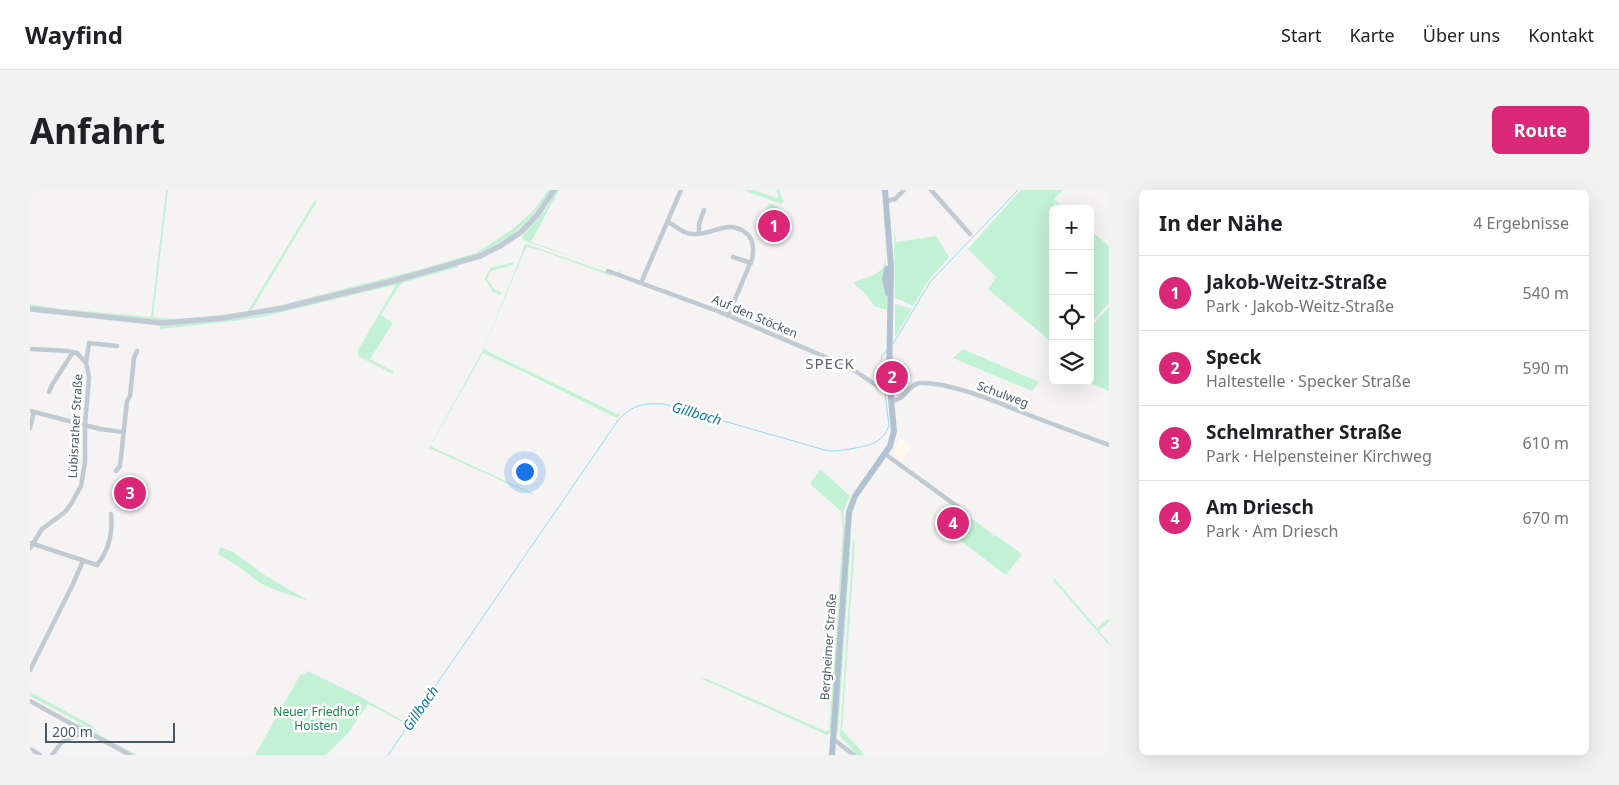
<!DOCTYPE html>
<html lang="de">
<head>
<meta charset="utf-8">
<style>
  :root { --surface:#fff; --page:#f2f2f2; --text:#202124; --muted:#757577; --line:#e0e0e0; --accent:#db2777 }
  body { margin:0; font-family:"Noto Sans",sans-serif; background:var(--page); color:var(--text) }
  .controls { position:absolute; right:15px; top:15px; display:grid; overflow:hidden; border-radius:8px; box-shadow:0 5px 20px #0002 }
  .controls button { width:45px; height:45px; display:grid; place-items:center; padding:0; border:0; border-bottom:1px solid var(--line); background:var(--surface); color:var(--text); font:25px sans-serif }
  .scale { position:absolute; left:15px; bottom:12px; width:130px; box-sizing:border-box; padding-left:5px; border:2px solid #4a5661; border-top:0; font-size:14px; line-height:18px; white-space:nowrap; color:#4a5661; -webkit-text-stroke:4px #fff; paint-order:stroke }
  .you { position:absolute; left:494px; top:281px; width:18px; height:18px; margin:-12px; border:4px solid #fff; border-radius:50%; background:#1a73e8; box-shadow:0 0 0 8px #1a73e833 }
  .badge { display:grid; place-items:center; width:32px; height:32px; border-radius:50%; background:var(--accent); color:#fff; font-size:16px; font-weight:700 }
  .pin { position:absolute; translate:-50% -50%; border:2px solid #fff; box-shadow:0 1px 5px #0006 }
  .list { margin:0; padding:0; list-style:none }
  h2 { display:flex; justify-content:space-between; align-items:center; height:65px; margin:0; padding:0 20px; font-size:21px }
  h2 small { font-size:16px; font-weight:400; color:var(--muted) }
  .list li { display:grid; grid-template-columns:32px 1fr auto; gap:15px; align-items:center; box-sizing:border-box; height:75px; padding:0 20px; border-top:1px solid var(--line) }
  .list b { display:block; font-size:19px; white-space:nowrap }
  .list p { margin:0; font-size:16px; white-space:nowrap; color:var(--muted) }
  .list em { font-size:16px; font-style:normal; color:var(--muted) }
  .icon { flex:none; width:28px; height:28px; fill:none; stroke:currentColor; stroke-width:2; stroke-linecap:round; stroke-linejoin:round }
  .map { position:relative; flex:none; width:1079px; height:565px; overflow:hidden; border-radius:8px }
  header { display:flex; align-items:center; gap:30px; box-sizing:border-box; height:70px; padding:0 25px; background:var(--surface); border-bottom:1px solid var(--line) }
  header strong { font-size:24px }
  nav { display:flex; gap:28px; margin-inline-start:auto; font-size:18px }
  .intro { display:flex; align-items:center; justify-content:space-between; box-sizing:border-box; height:120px; padding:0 30px }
  h1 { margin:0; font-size:35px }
  .button { padding:12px 22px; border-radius:8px; background:var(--accent); color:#fff; font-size:18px; font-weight:700 }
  main { display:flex; gap:30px; padding:0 30px }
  aside { flex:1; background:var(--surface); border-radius:8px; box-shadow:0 5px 20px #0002 }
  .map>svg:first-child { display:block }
  .commercial { fill:#fdf9ef }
  .green { fill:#c3f1d5 }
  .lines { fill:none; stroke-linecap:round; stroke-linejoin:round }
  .stream { stroke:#90daee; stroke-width:1 }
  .minor { stroke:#c1cad2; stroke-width:4.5 }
  .secondary { stroke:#c1cbd6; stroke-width:5.5 }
  .primary { stroke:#b3c2d1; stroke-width:6 }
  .labels { text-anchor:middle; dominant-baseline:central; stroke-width:5; stroke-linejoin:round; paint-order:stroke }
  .street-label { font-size:12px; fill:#4a5661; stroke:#fff }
  .park-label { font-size:12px; fill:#17864f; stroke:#fff }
  .water-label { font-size:14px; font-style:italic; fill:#0c7c9b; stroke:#fff }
  .quarter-label { font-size:15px; letter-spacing:1px; fill:#5f6368; stroke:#fff }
</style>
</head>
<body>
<header>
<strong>Wayfind</strong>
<nav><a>Start</a><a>Karte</a><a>Über uns</a><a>Kontakt</a></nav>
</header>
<div class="intro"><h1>Anfahrt</h1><a class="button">Route</a></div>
<main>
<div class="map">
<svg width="1079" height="565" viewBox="0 0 1079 565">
  <rect width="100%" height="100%" fill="#f5f3f3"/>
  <path class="commercial" d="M870 248 882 256 872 272 863 264Z"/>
  <path class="green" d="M136 0H138L123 127C153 132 187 125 218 121L285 10 287 11 221 121 251 115 392 79 446 63 483 39 503 21 518 0H521C508 19 495 37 475 49 437 74 383 84 339 94 287 107 236 121 183 126 163 128 143 131 123 130L122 128 119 129 0 117V114L31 119 121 127Z
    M527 0H529L501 52 583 81 588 82 591 79 590 83 492 50 493 45 514 22Z
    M713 0H724L747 8 748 5 746 0H749L754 12 751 14Z
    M991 0H1033L1024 9 1035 19H1023V153L958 99 966 87 938 59Z
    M739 13C758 20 749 22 758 35L753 46 729 36Z
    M854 30H855L857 120 844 116 835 103 823 93C831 89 845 86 851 80 859 73 855 40 854 30Z
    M864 38 866 52 906 46 919 67 898 91 883 116 865 108Z
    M1060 40 1079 56V113L1060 134Z
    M496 54 582 84 581 86 513 61 497 57 494 62 454 158 457 161 587 224H590L587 228 496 183 453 163 401 255 404 258 504 304 503 305 399 258 453 160 493 61 494 55Z
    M484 72 483 75 461 81 457 89 465 100 471 102 470 105 463 102 455 89 460 78Z
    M427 75 428 77 372 93 369 96 351 125 363 133 340 169 364 182 363 184 328 166V160L365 97 364 95 231 127 204 131 130 139V135L204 129 231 125 309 106Z
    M865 114 882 119 865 147Z
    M1079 117V201L1055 191H1060V138Z
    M933 159 1009 192 1002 201 923 168Z
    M790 279 820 306 813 322 815 339 809 417 807 419 809 421 801 542 797 545 670 488 677 489 793 540 799 541 813 340 811 321 780 294Z
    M95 290 105 291 102 320 91 319C92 313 95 313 97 307 98 300 95 296 95 290Z
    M923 319V326L928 330 934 323 963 344 961 348 965 345 992 364 976 385 911 336Z
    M820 337 821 346 808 544 806 542Z
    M823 350 825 351 812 540 835 565H827L810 546Z
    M190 357 203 362 236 386 279 411 248 401 230 393 208 376 188 364Z
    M1024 388 1067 438 1079 428V432L1069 441 1079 452V455L1023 390Z
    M277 481 329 506 373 531H376V534L338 514 318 543 296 565H225L270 485 276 484Z
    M0 502 61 535 71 544 0 506Z
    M49 534 107 565H102L67 546 52 542 47 535Z"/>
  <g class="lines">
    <path class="stream" d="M863 154 900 92 988 0
      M358 565 589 229C604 214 614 213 634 214L795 260C803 262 811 260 820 259 837 256 853 254 859 235L851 172 852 166 857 160"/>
    <path class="minor" d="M901 0 940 44
      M856 11 865 9 874 0
      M638 32C647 36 652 44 663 44 682 46 698 28 716 43 724 49 724 59 722 69L698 126
      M669 44V34L674 20
      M703 67 721 73
      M578 81 690 122 800 169 825 181 849 197 860 198
      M611 93 651 0
      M0 159 38 161 47 163 56 173 59 187 55 235V272L51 296 41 314 35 322 12 339 0 358
      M56 173 59 153 87 156
      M19 202 22 195 43 162
      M862 211C877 209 878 194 890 193 919 192 962 210 989 221 1019 233 1049 244 1079 255
      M0 221 70 239 93 242
      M0 238 4 222
      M855 264 935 322
      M86 281 90 276 97 211 100 206 104 168 107 161
      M0 353 67 375C79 360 83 343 81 324
      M0 480 43 394 53 371
      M0 511 47 537 49 539 48 545 32 552 22 565
      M49 543 65 546 100 565
      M803 549 824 565
      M0 559 10 565"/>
    <path class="secondary" d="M0 119 132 133 193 128 253 118 367 90 450 66 470 56 491 42 508 24 524 0"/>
    <path class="primary" d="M857 79 855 89 858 103
      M802 565 819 322 825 306 860 256 864 241 859 187 861 77 855 0"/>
  </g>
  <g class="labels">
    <g class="street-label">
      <text transform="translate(725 126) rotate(23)">Auf den Stöcken</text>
      <text transform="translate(973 204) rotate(20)">Schulweg</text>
      <text transform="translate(45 236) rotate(-87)">Lübisrather Straße</text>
      <text transform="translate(798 457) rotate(-86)">Bergheimer Straße</text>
    </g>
    <g class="park-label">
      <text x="286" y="521">Neuer Friedhof<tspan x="286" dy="14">Hoisten</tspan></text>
    </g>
    <g class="water-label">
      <text transform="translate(667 223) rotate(16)">Gillbach</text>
      <text transform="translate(390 518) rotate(-55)">Gillbach</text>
    </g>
    <g class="quarter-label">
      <text x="800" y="173">SPECK</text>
    </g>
  </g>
</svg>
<div class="controls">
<button>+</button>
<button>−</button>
<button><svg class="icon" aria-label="locate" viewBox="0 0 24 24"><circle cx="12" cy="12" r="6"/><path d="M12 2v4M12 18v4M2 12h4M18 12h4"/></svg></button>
<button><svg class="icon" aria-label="layers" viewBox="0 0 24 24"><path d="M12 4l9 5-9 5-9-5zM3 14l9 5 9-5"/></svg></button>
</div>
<div class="scale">200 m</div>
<div class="you"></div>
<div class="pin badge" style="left:744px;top:36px">1</div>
<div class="pin badge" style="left:862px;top:187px">2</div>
<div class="pin badge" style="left:100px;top:303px">3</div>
<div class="pin badge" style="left:923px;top:333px">4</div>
</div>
<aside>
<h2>In der Nähe<small>4 Ergebnisse</small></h2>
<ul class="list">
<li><span class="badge">1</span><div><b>Jakob-Weitz-Straße</b><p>Park · Jakob-Weitz-Straße</p></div><em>540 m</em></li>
<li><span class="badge">2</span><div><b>Speck</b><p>Haltestelle · Specker Straße</p></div><em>590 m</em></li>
<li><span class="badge">3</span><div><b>Schelmrather Straße</b><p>Park · Helpensteiner Kirchweg</p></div><em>610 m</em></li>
<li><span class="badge">4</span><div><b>Am Driesch</b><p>Park · Am Driesch</p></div><em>670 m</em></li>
</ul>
</aside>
</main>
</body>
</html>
